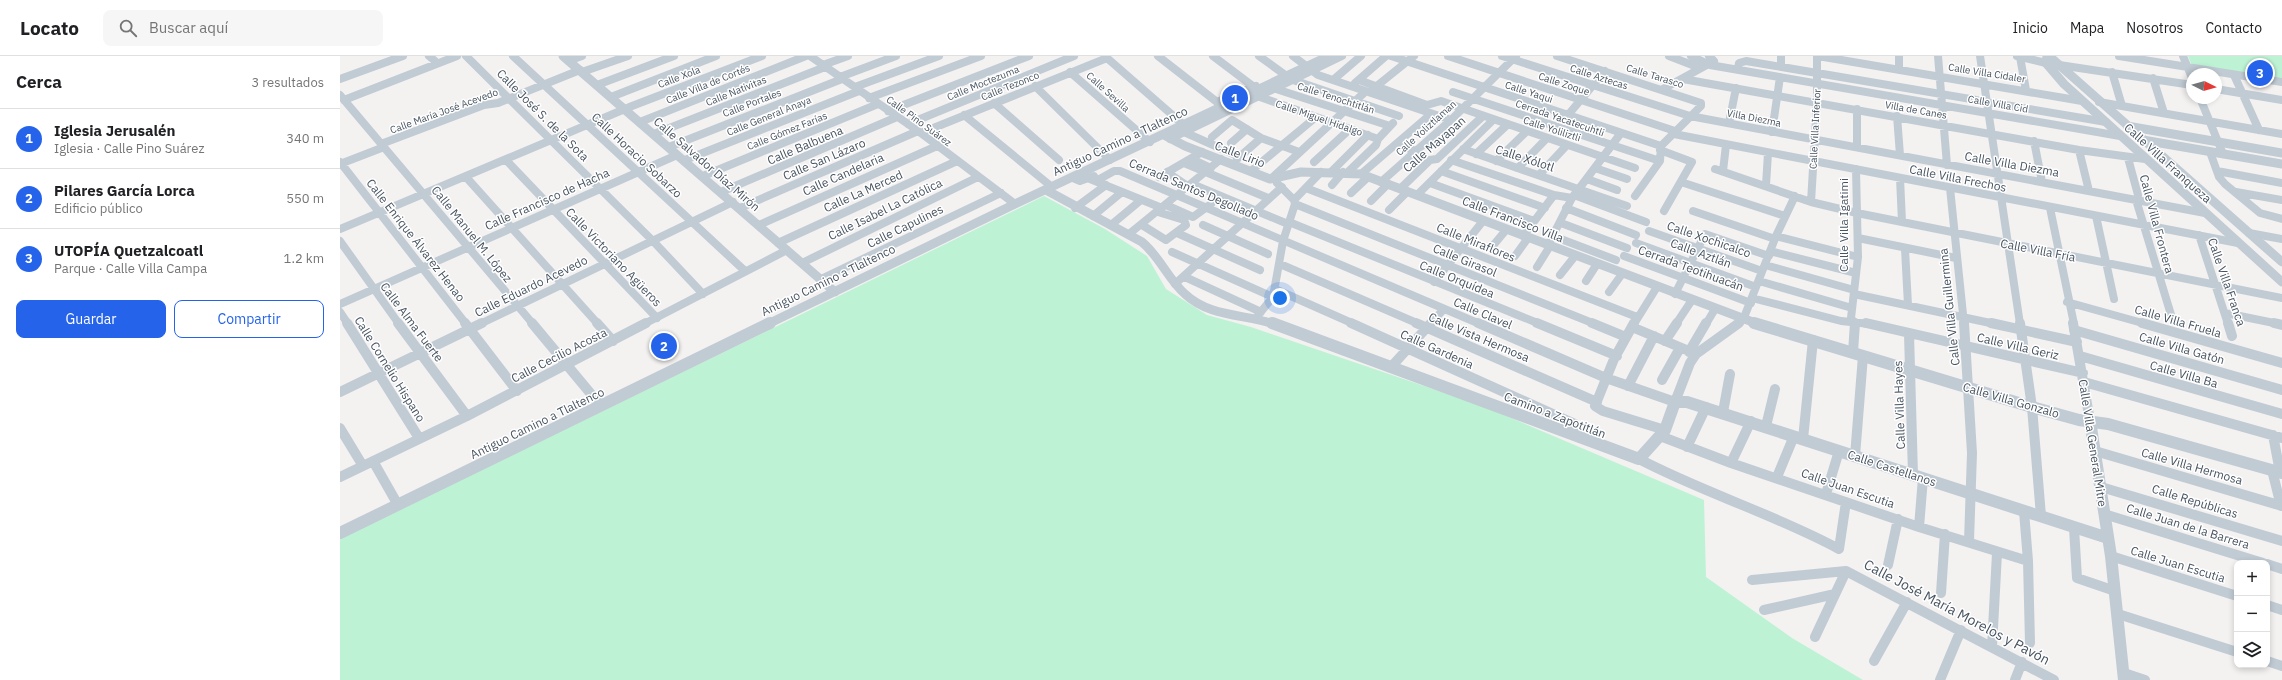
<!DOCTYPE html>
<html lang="es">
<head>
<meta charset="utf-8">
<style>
  :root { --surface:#fff; --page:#f6f6f6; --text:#202124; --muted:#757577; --line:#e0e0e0; --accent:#2563eb }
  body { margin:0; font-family:"IBM Plex Sans",sans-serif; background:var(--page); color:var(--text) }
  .controls { position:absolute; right:12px; bottom:12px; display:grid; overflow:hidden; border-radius:8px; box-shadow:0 2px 6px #0003 }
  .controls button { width:36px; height:36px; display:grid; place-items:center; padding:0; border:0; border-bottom:1px solid var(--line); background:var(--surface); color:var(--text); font:20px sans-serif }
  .compass { position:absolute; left:1846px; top:12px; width:36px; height:36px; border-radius:50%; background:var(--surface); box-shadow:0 2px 6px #0003; rotate:95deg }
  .you { position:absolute; left:940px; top:242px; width:14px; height:14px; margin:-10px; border:3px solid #fff; border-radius:50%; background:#1a73e8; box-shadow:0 0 0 6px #1a73e833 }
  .badge { display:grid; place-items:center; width:26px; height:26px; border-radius:50%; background:var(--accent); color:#fff; font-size:13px; font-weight:700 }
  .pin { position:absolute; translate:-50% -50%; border:2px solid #fff; box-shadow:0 1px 4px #0006 }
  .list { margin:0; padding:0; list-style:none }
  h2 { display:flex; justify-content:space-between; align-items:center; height:52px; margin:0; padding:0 16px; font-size:17px }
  h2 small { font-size:13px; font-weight:400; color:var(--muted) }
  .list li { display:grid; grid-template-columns:26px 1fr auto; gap:12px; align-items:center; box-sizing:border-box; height:60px; padding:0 16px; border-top:1px solid var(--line) }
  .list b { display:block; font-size:15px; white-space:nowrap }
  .list p { margin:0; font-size:13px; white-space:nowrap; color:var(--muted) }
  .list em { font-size:13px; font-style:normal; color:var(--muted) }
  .actions { display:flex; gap:8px; padding:12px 16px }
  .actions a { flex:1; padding:9px 0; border:1px solid var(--accent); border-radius:8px; text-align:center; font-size:14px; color:var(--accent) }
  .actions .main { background:var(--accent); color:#fff }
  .icon { flex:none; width:22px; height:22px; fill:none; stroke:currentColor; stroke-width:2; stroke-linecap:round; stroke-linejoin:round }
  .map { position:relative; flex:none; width:1942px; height:624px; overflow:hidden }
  header { display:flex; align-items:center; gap:24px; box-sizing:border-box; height:56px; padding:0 20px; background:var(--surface); border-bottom:1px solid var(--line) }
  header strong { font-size:19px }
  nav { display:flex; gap:22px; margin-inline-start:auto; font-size:14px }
  .search { width:280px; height:36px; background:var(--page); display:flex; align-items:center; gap:10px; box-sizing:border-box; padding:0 14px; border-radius:8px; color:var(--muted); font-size:15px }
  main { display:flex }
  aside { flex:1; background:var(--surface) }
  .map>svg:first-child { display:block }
  .green { fill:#bdf3d4 }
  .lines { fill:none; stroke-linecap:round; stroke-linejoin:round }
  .minor-far1 { stroke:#c1cbd4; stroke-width:8 }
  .minor { stroke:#c1cbd4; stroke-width:10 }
  .tertiary-far1 { stroke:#c1cbd4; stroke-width:9 }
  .tertiary { stroke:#c1cbd4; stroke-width:12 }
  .labels { text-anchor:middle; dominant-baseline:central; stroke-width:3; stroke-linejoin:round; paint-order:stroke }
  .far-street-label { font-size:10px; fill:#475461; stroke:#fff }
  .street-label { font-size:12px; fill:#475461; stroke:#fff }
  .near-street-label { font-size:14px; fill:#475461; stroke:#fff }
</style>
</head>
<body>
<header>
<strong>Locato</strong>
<div class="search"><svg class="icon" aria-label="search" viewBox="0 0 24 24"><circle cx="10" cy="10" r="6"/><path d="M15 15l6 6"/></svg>Buscar aquí</div>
<nav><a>Inicio</a><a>Mapa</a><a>Nosotros</a><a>Contacto</a></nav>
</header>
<main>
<aside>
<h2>Cerca<small>3 resultados</small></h2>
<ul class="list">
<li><span class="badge">1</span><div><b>Iglesia Jerusalén</b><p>Iglesia · Calle Pino Suárez</p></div><em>340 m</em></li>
<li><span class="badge">2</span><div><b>Pilares García Lorca</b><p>Edificio público</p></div><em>550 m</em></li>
<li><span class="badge">3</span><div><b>UTOPÍA Quetzalcoatl</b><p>Parque · Calle Villa Campa</p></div><em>1.2 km</em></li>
</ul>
<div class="actions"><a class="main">Guardar</a><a>Compartir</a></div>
</aside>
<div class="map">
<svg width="1942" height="624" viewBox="0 0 1942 624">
  <rect width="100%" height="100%" fill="#f4f1f1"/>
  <path class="green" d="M1848 0H1942V24L1852 10Z
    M704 140 765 173 807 200 826 233 867 259 911 271 1143 350 1364 444 1366 521 1452 582 1523 624H0V483Z"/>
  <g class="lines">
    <path class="minor-far1" d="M89 0 95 5
      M126 0 313 185 363 238
      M173 0 405 215
      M470 0 581 77 675 148
      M818 0 877 46 916 30
      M873 0 914 31
      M919 0 948 21
      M953 0 978 19 1111 64
      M1051 0 1321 90
      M1108 0 1335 75
      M1162 0 1350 60 1865 157
      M1217 0 1361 47V50L1321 90 1320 105 1295 140
      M1329 0 1360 12
      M1351 0 1370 9 1780 80
      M1441 0V11
      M1478 0 1742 45
      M1559 0V14
      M1598 0 1607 109
      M1640 0 1680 268
      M1677 0 1706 7 1852 29
      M1779 0 1942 26
      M1843 0 1852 22
      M1680 1 1686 34
      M228 5 242 0
      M483 9 508 0
      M1398 13 1399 7 1406 5 1766 66
      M242 16 288 0
      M730 16 810 86
      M1772 16 1782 50
      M1894 19 1919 74
      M500 21 556 0
      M1813 22 1824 57
      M0 23 63 0
      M1343 23 1739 94 1805 103
      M953 24 1059 60
      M993 24 1021 0
      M1019 24 1087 49 1101 45 1295 112
      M1015 27 1046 0
      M257 29 334 0
      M695 30 770 104
      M515 31 599 0
      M936 33 1050 70
      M1033 33 1074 0
      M1323 33 1374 5 1369 0
      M1876 33 1942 44
      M1113 36 1320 105
      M0 39 193 268
      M271 41 376 0
      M920 41 1038 83
      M529 42 641 0
      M1860 42 1883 98
      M4 44 117 0
      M1759 46 1942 78
      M654 47 719 104
      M1517 53V91
      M548 55 689 0
      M624 59 712 131
      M1228 59 1265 15
      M1557 60 1560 99
      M300 66 466 0
      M1389 67 1396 32
      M568 68 734 0
      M844 76 900 101
      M1432 76 1440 21
      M581 77 767 2 845 70
      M314 78 485 11
      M1334 78 1898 187
      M872 81 892 64 921 82 959 96
      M830 83 1002 0
      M1694 85 1702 126
      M891 87 907 73
      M41 88 144 49 158 47 240 14
      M1057 89 1076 95
      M329 91 502 23
      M1123 93 1287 150
      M1320 94 1352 106 1324 155
      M1739 94 1749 135
      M1870 96 1879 121 1885 128 1920 157 1942 163
      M1136 98 1167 69
      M1788 102 1798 139 1797 147 1832 262
      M852 103 871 112
      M897 103 921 82
      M166 104 317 262
      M345 104 519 35
      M1111 104 1214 139 1232 142
      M1156 105 1187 75
      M0 106 126 268
      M974 106 1010 73
      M844 107 928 142
      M0 108 44 91
      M1178 112 1207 82
      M1255 112 1287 123
      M1375 113 1471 146 1517 157 1942 242
      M911 115 976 61
      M1101 115 1205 152
      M1383 115 1386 89
      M1877 115 1942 127
      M827 116 849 131
      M991 116 1028 79
      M1008 116 1036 89 1038 83 1053 67
      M1021 118 1091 58
      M1199 119 1227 89
      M363 120 538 48
      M126 121 258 268
      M819 121 862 96
      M933 121 1025 36
      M733 122 740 125 754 120
      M1560 122 1562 166
      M750 123 822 152
      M1247 123 1277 134
      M756 125 774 115H780L1140 268
      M1041 126 1111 64 1176 0
      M1341 126 1445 160
      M937 127 954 144
      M1090 127 1194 165
      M852 128 948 168
      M992 129 1003 116
      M1426 129 1428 97
      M966 132 1297 261
      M1610 132 1624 268
      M1060 133 1090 104 1097 103 1143 60
      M381 136 557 61
      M1896 136 1942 144
      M1011 137 1028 121
      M1077 139 1153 64
      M1234 139 1306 166
      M1031 145 1048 128
      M1471 146 1477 46V0
      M955 148 1255 268
      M826 149 853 161 871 148
      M400 152 578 75
      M735 152 766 129
      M1226 152 1296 179
      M1710 152 1734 268
      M1049 154 1067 136
      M1353 155 1435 183
      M753 160 782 136
      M1756 160 1774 243
      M949 166 1200 268
      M1221 167 1287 192
      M419 169 597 90
      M771 169 801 144
      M802 169 826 184 846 169 844 164 818 156
      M863 169 928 198
      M0 173 292 50 422 0
      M1309 175 1422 215
      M837 177 920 214
      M1909 177 1942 183
      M789 178 881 103
      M1859 179 1888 268
      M1183 180 1214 139
      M1213 180 1276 204
      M1436 180 1518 201
      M1518 182 1616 202
      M0 185 59 268
      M438 187 617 105
      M1296 187 1416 231
      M1208 189 1232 142 1281 77
      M1151 192 1166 174
      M1565 193 1568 249
      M1430 195 1516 217
      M832 196 933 241
      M1175 200 1188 182
      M1284 200 1411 247
      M462 207 638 121
      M940 208 1079 268
      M1425 209 1514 234
      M1197 211 1210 190
      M1220 219 1235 200
      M845 221 921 256
      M481 223 661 137
      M1246 225 1257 208
      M1419 225 1512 252
      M1094 226 1143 165
      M835 228 942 131
      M935 233 1014 268
      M1269 236 1282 218
      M1335 238 1365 178 1429 200
      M1514 238 1655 268
      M1412 242 1501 265 1530 268
      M1727 246 1806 268
      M0 248 337 99
      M0 256 8 268
      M1885 257 1939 268
      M915 263 933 241 943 185 955 148 954 144 981 116
      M140 268 393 146
      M304 268 447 194
      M1090 268 1104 253
      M1294 268 1317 231
      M1336 268 1352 244
      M1366 268 1375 253
      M1398 268 1403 264 1436 180 1455 140
      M1515 268 1511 262 1518 201 1516 113"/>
    <path class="minor" d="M7 267 79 382
      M58 267 127 360
      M125 267 177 335
      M192 267 261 350
      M257 267 273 285
      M1011 267 1235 368 1240 382
      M1076 267 1257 346
      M1138 267 1266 322 1335 346 1350 307 1356 298 1399 267
      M1197 267 1277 300
      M1252 267 1286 281
      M1294 267 1274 303 1255 350 1263 355 1325 374
      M1526 267 1743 317
      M1624 267 1632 397 1629 485
      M1651 267 1737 286
      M1680 267 1692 351 1701 460
      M1733 267 1750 365
      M1802 267 1942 307
      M1888 267 1892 280
      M1934 267 1942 269
      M1292 271 1356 298
      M1734 274 1942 334
      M1569 278 1573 419
      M1325 285 1337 267
      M1349 296 1366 267
      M1513 296 1515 267
      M1740 300 1942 358
      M1051 311 1091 267
      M1322 324 1340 292
      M1744 326 1942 382
      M1288 330 1314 280
      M0 336 142 267
      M1383 356 1390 318
      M1426 370 1435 333
      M0 372 23 410
      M1933 379 1940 416
      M1320 380 1391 407 1579 471 1688 505
      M1463 383 1473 284
      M1347 391 1366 351
      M1755 395 1942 450
      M1515 400 1523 300
      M1299 403C1364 437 1434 458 1499 493L1506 446
      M33 405 58 449
      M1391 407 1411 365
      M1932 414 1941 450
      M0 421 127 360 306 267
      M1437 421 1454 380
      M1761 431 1942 485
      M1486 438 1499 395
      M1684 455 1688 505 1690 587
      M1764 458 1923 507
      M1579 471 1583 422
      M1734 472 1737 522 1775 535
      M1771 500 1897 540
      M1927 508 1942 513
      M1548 509 1558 463
      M1506 515 1714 624
      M1412 524 1506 515
      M1601 537 1605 478
      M1927 549 1942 554
      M1424 554 1495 538
      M1778 558 1897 596
      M1475 581 1506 515
      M1652 591 1657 497
      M1534 605 1567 546
      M1927 605 1942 610
      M1784 617 1805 624
      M1600 624 1621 574
      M1675 624 1682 606"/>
    <path class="tertiary-far1" d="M223 0 495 236
      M1707 0 1706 7 1724 28 1942 226
      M1709 0 1942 206
      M1787 70 1942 97
      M824 79 845 90 930 123 961 116 1021 118 1418 268
      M1803 84 1942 108
      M706 134 802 186C820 201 828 223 845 238 869 261 905 258 934 268
      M428 268 675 148 989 0"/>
    <path class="tertiary" d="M932 267 1299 403 1325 374 1335 346H1347L1768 482
      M1414 267 1692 351 1739 364 1768 368 1942 417
      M1750 365 1771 500 1784 624
      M0 477 430 267"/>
  </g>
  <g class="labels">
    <g class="far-street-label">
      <text transform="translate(1647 17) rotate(9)">Calle Villa Cidaler</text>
      <text transform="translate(1315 20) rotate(17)">Calle Tarasco</text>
      <text transform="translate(339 21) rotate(-21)">Calle Xola</text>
      <text transform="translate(1259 21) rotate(18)">Calle Aztecas</text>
      <text transform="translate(643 27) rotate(-22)">Calle Moctezuma</text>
      <text transform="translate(368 28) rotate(-22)">Calle Villa de Cortés</text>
      <text transform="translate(1224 28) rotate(18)">Calle Zoque</text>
      <text transform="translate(670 30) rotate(-22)">Calle Tezonco</text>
      <text transform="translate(396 35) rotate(-22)">Calle Nativitas</text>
      <text transform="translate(768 36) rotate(42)">Calle Sevilla</text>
      <text transform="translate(1189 36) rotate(18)">Calle Yaqui</text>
      <text transform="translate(996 42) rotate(18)">Calle Tenochtitlán</text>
      <text transform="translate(412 47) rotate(-21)">Calle Portales</text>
      <text transform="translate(1658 48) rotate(10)">Calle Villa Cid</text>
      <text transform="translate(1576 54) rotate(10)">Villa de Canes</text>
      <text transform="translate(104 55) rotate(-20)">Calle María José Acevedo</text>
      <text transform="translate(429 60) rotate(-22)">Calle General Anaya</text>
      <text transform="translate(979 62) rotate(19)">Calle Miguel Hidalgo</text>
      <text transform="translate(1220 62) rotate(19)">Cerrada Yacatecuhtli</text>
      <text transform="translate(1414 62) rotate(11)">Villa Diezma</text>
      <text transform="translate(579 65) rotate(36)">Calle Pino Suárez</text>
      <text transform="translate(1086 72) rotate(-42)">Calle Yoliztlaman</text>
      <text transform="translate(1212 73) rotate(18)">Calle Yoliliztli</text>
      <text transform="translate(1475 73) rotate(-87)">Calle Villa Inferior</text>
      <text transform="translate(447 75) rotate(-22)">Calle Gómez Farías</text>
    </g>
    <g class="street-label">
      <text transform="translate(203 59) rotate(45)">Calle José S. de la Sota</text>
      <text transform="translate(780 85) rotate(-25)">Antiguo Camino a Tlaltenco</text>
      <text transform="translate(1094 88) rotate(-41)">Calle Mayapan</text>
      <text transform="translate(465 89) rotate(-23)">Calle Balbuena</text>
      <text transform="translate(900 98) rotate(21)">Calle Lirio</text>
      <text transform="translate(297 99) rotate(43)">Calle Horacio Sobarzo</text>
      <text transform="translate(1185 102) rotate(18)">Calle Xólotl</text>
      <text transform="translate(484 103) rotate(-23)">Calle San Lázaro</text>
      <text transform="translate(1828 107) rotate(42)">Calle Villa Franqueza</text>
      <text transform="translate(367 108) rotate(41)">Calle Salvador Díaz Mirón</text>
      <text transform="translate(1672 108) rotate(10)">Calle Villa Diezma</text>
      <text transform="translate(503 118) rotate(-24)">Calle Candelaria</text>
      <text transform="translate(1618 122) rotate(11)">Calle Villa Frechos</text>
      <text transform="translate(854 133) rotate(23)">Cerrada Santos Degollado</text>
      <text transform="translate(523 135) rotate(-24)">Calle La Merced</text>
      <text transform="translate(207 143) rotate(-24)">Calle Francisco de Hacha</text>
      <text transform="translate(545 153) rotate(-26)">Calle Isabel La Católica</text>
      <text transform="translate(1173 163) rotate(21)">Calle Francisco Villa</text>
      <text transform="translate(1817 168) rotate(75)">Calle Villa Frontera</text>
      <text transform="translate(1503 169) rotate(-90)">Calle Villa Igatimi</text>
      <text transform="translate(565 170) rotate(-26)">Calle Capulines</text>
      <text transform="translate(132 178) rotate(51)">Calle Manuel M. López</text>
      <text transform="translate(1369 183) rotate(19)">Calle Xochicalco</text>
      <text transform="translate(76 184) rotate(52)">Calle Enrique Álvarez Henao</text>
      <text transform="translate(1136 186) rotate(22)">Calle Miraflores</text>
      <text transform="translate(1698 194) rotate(11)">Calle Villa Fría</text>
      <text transform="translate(1361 197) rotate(20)">Calle Aztlán</text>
      <text transform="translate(274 201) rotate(46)">Calle Victoriano Agüeros</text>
      <text transform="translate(1125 204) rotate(22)">Calle Girasol</text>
      <text transform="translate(1351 212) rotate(20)">Cerrada Teotihuacán</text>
      <text transform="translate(1117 223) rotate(22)">Calle Orquídea</text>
      <text transform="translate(488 224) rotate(-26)">Antiguo Camino a Tlaltenco</text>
      <text transform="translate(1887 226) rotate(71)">Calle Villa Franca</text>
      <text transform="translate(191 230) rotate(-26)">Calle Eduardo Acevedo</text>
      <text transform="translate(1609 251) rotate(-96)">Calle Villa Guillermina</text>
      <text transform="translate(1143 257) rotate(23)">Calle Clavel</text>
      <text transform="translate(1838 265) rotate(16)">Calle Villa Fruela</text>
      <text transform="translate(72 266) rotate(53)">Calle Alma Fuerte</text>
      <text transform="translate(1139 281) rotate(23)">Calle Vista Hermosa</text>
      <text transform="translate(1678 290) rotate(13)">Calle Villa Geriz</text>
      <text transform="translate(1842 292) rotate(16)">Calle Villa Gatón</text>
      <text transform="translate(1097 293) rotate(24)">Calle Gardenia</text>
      <text transform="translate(219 299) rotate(-27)">Calle Cecilio Acosta</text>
      <text transform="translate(50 313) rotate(58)">Calle Cornelio Hispano</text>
      <text transform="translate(1844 318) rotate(16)">Calle Villa Ba</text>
      <text transform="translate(1671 344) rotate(16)">Calle Villa Gonzalo</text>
      <text transform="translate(1559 349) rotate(-92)">Calle Villa Hayes</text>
      <text transform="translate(1215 359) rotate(21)">Camino a Zapotitlán</text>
      <text transform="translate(197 367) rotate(-26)">Antiguo Camino a Tlaltenco</text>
      <text transform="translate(1753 387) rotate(81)">Calle Villa General Mitre</text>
      <text transform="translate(1852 410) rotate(16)">Calle Villa Hermosa</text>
      <text transform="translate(1552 412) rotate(18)">Calle Castellanos</text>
      <text transform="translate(1508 432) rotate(19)">Calle Juan Escutia</text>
      <text transform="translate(1855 445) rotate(17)">Calle Repúblicas</text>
      <text transform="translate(1848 470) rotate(17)">Calle Juan de la Barrera</text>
      <text transform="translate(1838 508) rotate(17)">Calle Juan Escutia</text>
    </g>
    <g class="near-street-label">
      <text transform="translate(1617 556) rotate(28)">Calle José María Morelos y Pavón</text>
    </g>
  </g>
</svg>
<div class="controls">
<button>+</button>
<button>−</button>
<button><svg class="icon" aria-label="layers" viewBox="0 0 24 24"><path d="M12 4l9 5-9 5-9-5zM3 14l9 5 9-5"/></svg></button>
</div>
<svg class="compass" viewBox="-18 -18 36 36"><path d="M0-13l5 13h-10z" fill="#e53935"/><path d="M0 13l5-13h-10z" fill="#757577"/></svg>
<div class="you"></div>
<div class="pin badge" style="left:895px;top:42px">1</div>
<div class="pin badge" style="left:324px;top:290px">2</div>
<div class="pin badge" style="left:1920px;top:17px">3</div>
</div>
</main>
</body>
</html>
